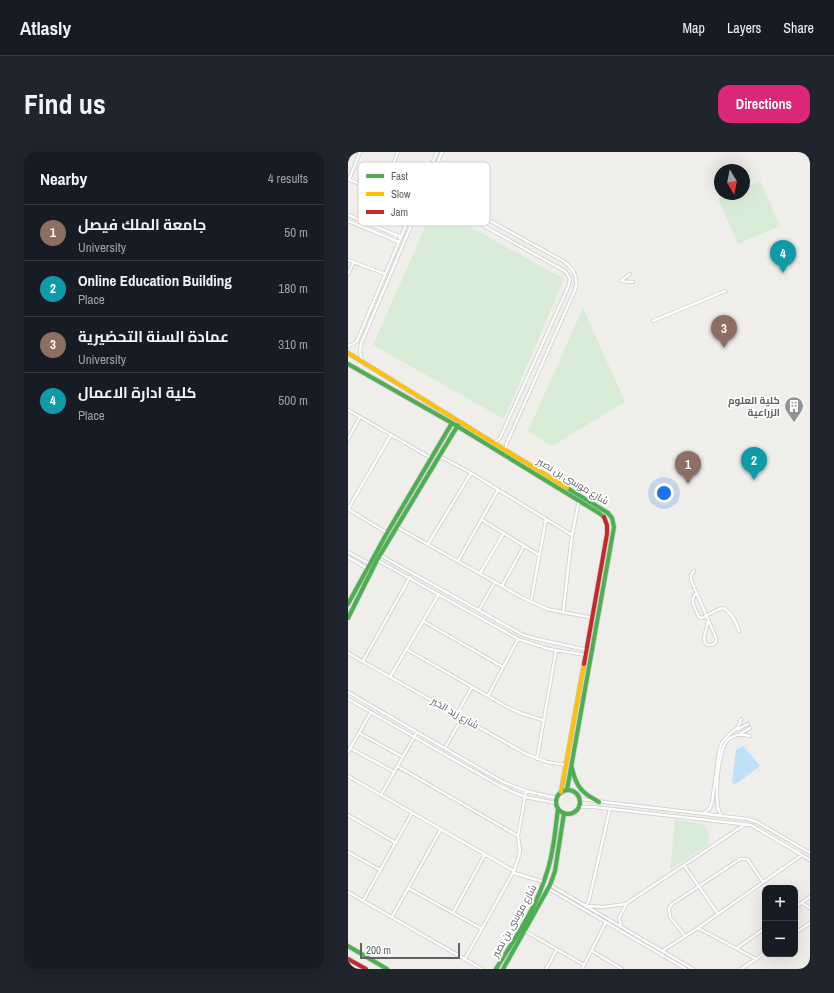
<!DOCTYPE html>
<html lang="en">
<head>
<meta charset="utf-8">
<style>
  :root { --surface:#171b24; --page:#20242c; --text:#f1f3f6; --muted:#9ea1a6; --line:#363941; --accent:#db2777 }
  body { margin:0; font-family:"Archivo Narrow",Cairo,sans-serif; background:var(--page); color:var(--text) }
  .controls { position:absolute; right:12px; bottom:12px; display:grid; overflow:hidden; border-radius:8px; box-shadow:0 4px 16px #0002 }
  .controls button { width:36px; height:36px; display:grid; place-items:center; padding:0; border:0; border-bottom:1px solid var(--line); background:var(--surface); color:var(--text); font:20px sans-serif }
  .compass { position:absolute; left:366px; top:12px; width:36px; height:36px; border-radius:50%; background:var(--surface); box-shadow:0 4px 16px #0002; rotate:170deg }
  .scale { position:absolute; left:12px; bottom:10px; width:100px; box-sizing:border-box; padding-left:4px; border:2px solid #5f6368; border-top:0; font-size:11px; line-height:14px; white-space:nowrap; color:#5f6368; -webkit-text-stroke:3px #fff; paint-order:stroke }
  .you { position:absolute; left:316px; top:341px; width:14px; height:14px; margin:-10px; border:3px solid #fff; border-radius:50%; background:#1a73e8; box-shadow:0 0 0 6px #1a73e833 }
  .badge { display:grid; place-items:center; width:26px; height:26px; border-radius:50%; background:var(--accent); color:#fff; font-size:13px; font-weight:700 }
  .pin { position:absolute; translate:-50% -33px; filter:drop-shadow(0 1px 2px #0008) }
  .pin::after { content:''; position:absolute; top:21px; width:14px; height:12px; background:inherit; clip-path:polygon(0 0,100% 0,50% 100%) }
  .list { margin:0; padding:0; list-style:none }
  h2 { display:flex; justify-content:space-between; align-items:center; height:52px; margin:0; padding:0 16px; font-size:17px }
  h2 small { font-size:13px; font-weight:400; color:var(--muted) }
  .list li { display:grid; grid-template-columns:26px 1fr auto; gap:12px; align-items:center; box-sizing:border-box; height:56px; padding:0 16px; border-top:1px solid var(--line) }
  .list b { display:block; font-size:15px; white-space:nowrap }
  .list p { margin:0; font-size:13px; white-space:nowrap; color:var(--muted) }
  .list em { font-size:13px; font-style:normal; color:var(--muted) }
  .map { position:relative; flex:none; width:462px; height:817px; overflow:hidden; border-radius:12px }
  header { display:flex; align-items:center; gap:24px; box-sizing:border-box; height:56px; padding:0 20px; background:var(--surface); border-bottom:1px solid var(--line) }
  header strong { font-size:19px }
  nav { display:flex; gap:22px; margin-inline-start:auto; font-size:14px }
  .intro { display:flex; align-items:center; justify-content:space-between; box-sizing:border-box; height:96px; padding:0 24px }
  h1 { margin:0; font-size:28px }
  .button { padding:10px 18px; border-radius:12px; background:var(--accent); color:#fff; font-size:14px; font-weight:700 }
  main { display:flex; gap:24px; padding:0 24px }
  aside { flex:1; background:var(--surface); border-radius:12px; box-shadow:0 4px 16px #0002 }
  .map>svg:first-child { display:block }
  .green { fill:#d8ebd6 }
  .water { fill:#bfe0f9 }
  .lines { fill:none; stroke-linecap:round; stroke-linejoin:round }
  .street-casing { stroke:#cbcccc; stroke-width:4 }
  .fast-casing { stroke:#cacacb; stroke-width:5.5 }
  .slow-casing { stroke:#cacacb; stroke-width:5.5 }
  .jam-casing { stroke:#cacacb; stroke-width:5.5 }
  .street { stroke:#fdfcfc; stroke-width:2.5 }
  .fast { stroke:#4caf50; stroke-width:4 }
  .slow { stroke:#ffc107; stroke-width:4 }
  .jam { stroke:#c62828; stroke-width:4 }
  .labels { text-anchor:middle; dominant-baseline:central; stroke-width:3.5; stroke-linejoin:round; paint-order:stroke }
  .poi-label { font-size:10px; font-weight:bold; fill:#5f6368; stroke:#fff; text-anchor:end }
  .street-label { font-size:10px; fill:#5f6368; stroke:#fff }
  .key { fill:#fff; stroke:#cfd0d2; stroke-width:1 }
  .key-label { font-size:11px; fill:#5f6368 }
</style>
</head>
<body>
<header>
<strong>Atlasly</strong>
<nav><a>Map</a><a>Layers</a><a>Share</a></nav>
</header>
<div class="intro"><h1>Find us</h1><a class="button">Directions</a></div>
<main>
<aside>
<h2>Nearby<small>4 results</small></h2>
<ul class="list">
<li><span class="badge" style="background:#8d6e63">1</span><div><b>جامعة الملك فيصل</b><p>University</p></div><em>50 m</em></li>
<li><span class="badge" style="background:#0f9aa8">2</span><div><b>Online Education Building</b><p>Place</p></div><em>180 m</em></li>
<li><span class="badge" style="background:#8d6e63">3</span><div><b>عمادة السنة التحضيرية</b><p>University</p></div><em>310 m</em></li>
<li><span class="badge" style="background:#0f9aa8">4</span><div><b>كلية ادارة الاعمال</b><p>Place</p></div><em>500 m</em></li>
</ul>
</aside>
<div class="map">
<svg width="462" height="817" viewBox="0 0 462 817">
  <rect width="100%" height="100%" fill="#efeeea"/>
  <path class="green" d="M412 29 432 74 390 92 370 47 382 42H396V36Z
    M86 55 216 127 156 267 25 193Z
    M235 156 277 250 204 294 180 279Z
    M327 668 356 672 361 681 360 693 322 717Z"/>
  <path class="water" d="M395 594 412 614 388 632 384 631 388 598Z"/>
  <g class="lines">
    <defs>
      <path id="street" d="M84 26 92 40 99 45 217 110C226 118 231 126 227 138L158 293V297
        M0 27 33 41
        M1 28 12 0
        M73 51 84 48 95 51 213 117 218 120 222 127 220 135 152 286 146 291
        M28 53 50 0
        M0 63 53 85
        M0 69 51 90
        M0 108 37 122
        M0 122 6 110
        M282 122 273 129 285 130
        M305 169 377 139
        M0 194 5 192 9 189 89 0
        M14 209 12 200 13 192 94 0
        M0 258 83 306
        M0 287 12 265
        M91 304 123 321 224 383
        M0 357 43 283
        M0 357 39 381
        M134 368 191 403
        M49 375 175 446 199 457 245 466
        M80 392 123 321
        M0 400 22 412
        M32 403 175 483 189 487 239 498
        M0 405 20 417
        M29 408 170 487 201 497 238 503
        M110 409 150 338
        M346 419 343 423V428L368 486V490L364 493H360L357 491 356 486 360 469
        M132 421 156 381
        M154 434 176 394
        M348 441C341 449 347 456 351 465L354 466 369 458 375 456C384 460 388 470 391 479
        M183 449 198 367
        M131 458 147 430
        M215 461 224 383 231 349
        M75 469 155 515
        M58 497 159 555 172 561 195 568
        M0 501 178 602 199 610 218 613
        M15 509 62 425
        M42 525 91 442
        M0 540 155 630 178 639 208 646
        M140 544 170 487
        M0 547 152 634 177 645 208 651
        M109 562 124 535
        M390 577 400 572
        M11 581 55 605
        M392 582 402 576
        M2 596 46 620
        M97 596 114 566
        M0 600 23 560
        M189 607 208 498
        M49 614 170 684
        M0 624 166 719
        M33 643 69 580
        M231 647 400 667 409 670 462 701
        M230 655H246L403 673 462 708
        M355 661C360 659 362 657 364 651L371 600C372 594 374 589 379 585 386 577 390 579 393 567
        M0 663 48 691
        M373 663C365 653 370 599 379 589 385 582 394 582 402 584
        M0 700 32 718
        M336 713 370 762
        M166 721 196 730
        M202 733 345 817
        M60 736 134 777
        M201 737 338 817
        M0 740 134 817
        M15 749 64 661
        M454 751 462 756
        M240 754 255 755 278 752
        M238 755 241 748 262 657
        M447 755 462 745
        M105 761 137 702
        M44 765 93 677
        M273 774 271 766 279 751 396 673
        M350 776 408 807
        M177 779 236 813
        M447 781 462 771
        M337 784 322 765 321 756 324 752 392 707H398L400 708 415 730
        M389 796 417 776
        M244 799 274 817
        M314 799 350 776 454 703
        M117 807 166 719 172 700 170 684 178 639
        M198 817 209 797
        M234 817 258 770
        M393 817 417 801
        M460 817 462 815"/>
      <path id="fast" d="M0 212 104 271 251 361 256 365
        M0 452 39 381 104 271
        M0 466 29 408 110 273
        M224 616C228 635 234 641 251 650
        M219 638 266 375 264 366 260 361 219 336
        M208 650a12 12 0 1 1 24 0a12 12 0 1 1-24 0Z
        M0 794 39 817
        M148 817C167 786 189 755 199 720 206 700 207 678 210 657
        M155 817 202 733 207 719 216 661"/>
      <path id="slow" d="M0 201 219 336
        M213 640 236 512"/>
      <path id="jam" d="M236 512 259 382V373L256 365
        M0 807 18 817"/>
    </defs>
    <use href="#street" class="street-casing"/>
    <use href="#fast" class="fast-casing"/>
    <use href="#slow" class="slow-casing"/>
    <use href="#jam" class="jam-casing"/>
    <use href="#street" class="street"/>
    <use href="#fast" class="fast"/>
    <use href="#slow" class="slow"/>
    <use href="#jam" class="jam"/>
  </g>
  <defs>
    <symbol id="building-pin" viewBox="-11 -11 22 30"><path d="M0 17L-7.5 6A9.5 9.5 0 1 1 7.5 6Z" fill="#919496" stroke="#fff"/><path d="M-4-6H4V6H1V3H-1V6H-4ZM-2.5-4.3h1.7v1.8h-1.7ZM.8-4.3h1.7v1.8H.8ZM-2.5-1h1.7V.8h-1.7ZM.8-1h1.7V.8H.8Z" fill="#fff"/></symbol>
  </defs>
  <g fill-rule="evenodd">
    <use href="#building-pin" x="435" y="243" width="22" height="30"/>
  </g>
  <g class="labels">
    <g class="poi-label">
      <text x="432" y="248">كلية العلوم<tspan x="432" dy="12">الزراعية</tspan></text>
    </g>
    <g class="street-label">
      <text transform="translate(225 329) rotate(31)">شارع موسى بن نصير</text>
      <text transform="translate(107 561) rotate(30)">شارع زيد الخير</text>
      <text transform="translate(166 769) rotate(-61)">شارع موسى بن نصير</text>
    </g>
  </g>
  <rect x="10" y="10" width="132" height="64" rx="6" class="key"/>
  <rect x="18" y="22" width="18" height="4" fill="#4caf50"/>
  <rect x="18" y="40" width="18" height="4" fill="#ffc107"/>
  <rect x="18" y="58" width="18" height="4" fill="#c62828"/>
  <g class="key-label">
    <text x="43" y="28">Fast</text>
    <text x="43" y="46">Slow</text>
    <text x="43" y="64">Jam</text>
  </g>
</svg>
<div class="controls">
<button>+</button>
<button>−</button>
</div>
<svg class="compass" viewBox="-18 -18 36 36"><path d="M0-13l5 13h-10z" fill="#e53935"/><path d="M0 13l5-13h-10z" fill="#9ea1a6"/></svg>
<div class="scale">200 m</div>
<div class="you"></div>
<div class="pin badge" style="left:340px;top:332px;background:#8d6e63">1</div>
<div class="pin badge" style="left:406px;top:328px;background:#0f9aa8">2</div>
<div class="pin badge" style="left:376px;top:196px;background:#8d6e63">3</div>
<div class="pin badge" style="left:435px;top:121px;background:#0f9aa8">4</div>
</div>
</main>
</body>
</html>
